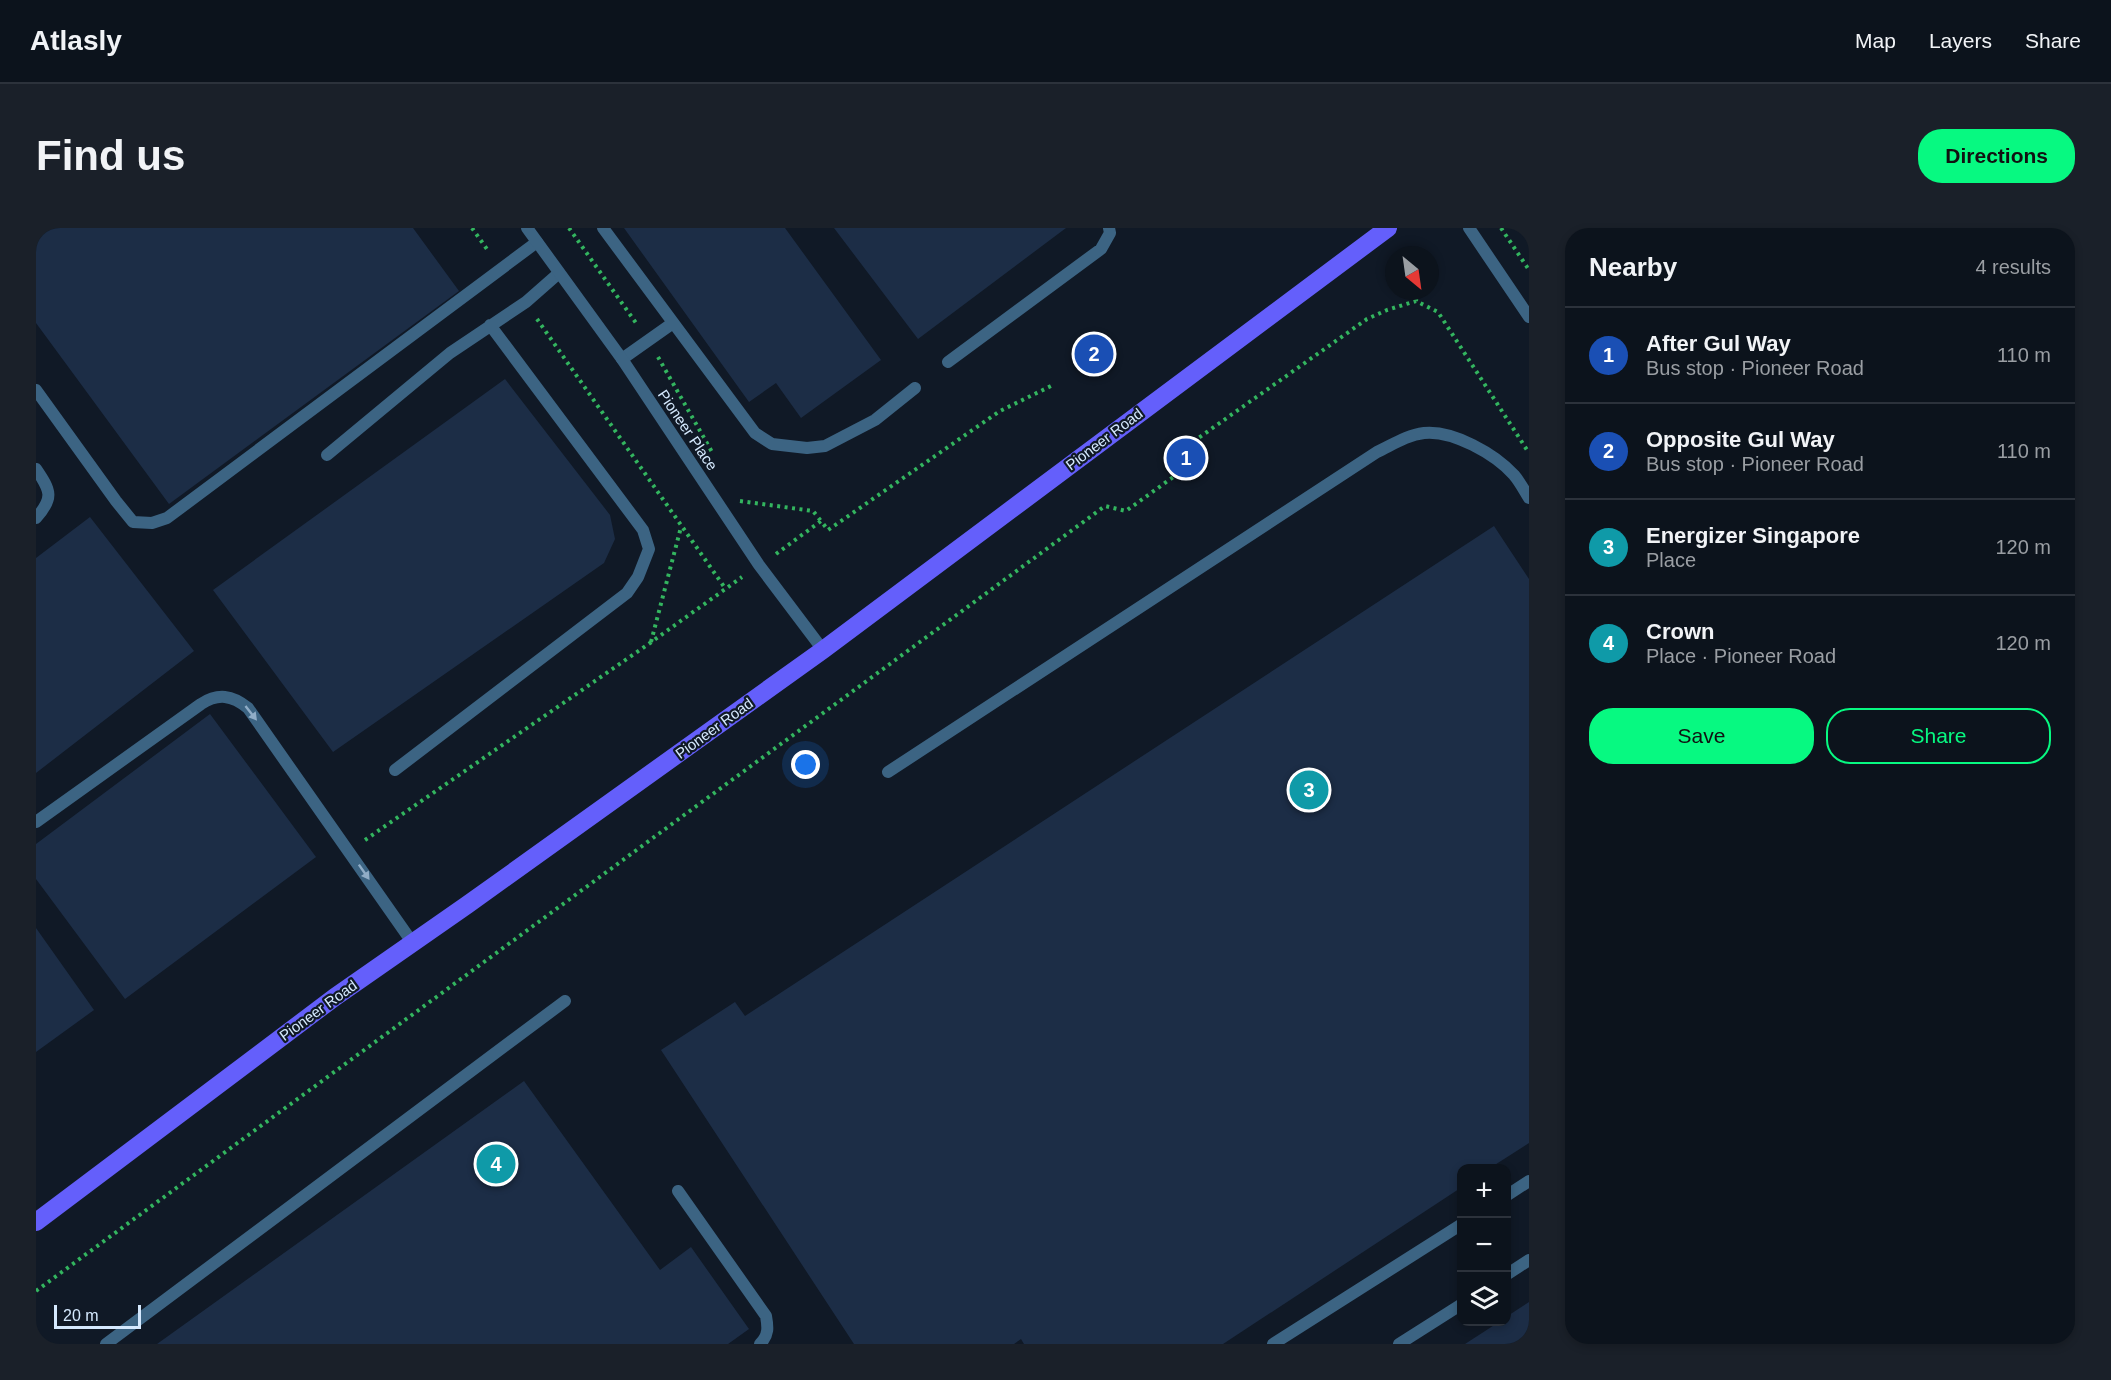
<!DOCTYPE html>
<html lang="en">
<head>
<meta charset="utf-8">
<style>
  :root { --surface:#0c131c; --page:#1a2029; --text:#f1f3f6; --muted:#9a9ea3; --line:#2c323b; --accent:#07f981 }
  body { margin:0; font-family:Arial,sans-serif; background:var(--page); color:var(--text) }
  .controls { position:absolute; right:18px; bottom:18px; display:grid; overflow:hidden; border-radius:12px; box-shadow:0 3px 9px #0003 }
  .controls button { width:54px; height:54px; display:grid; place-items:center; padding:0; border:0; border-bottom:2px solid var(--line); background:var(--surface); color:var(--text); font:30px sans-serif }
  .compass { position:absolute; left:1349px; top:18px; width:54px; height:54px; border-radius:50%; background:var(--surface); box-shadow:0 3px 9px #0003; rotate:151deg }
  .scale { position:absolute; left:18px; bottom:15px; width:87px; box-sizing:border-box; padding-left:6px; border:3px solid #d5e9fe; border-top:0; font-size:16px; line-height:21px; white-space:nowrap; color:#d5e9fe; -webkit-text-stroke:4px #101926; paint-order:stroke }
  .you { position:absolute; left:770px; top:537px; width:21px; height:21px; margin:-15px; border:4px solid #fff; border-radius:50%; background:#1a73e8; box-shadow:0 0 0 9px #1a73e833 }
  .badge { display:grid; place-items:center; width:39px; height:39px; border-radius:50%; background:var(--accent); color:#fff; font-size:20px; font-weight:700 }
  .pin { position:absolute; translate:-50% -50%; border:3px solid #fff; box-shadow:0 2px 6px #0006 }
  .list { margin:0; padding:0; list-style:none }
  h2 { display:flex; justify-content:space-between; align-items:center; height:78px; margin:0; padding:0 24px; font-size:26px }
  h2 small { font-size:20px; font-weight:400; color:var(--muted) }
  .list li { display:grid; grid-template-columns:39px 1fr auto; gap:18px; align-items:center; box-sizing:border-box; height:96px; padding:0 24px; border-top:2px solid var(--line) }
  .list b { display:block; font-size:22px; white-space:nowrap }
  .list p { margin:0; font-size:20px; white-space:nowrap; color:var(--muted) }
  .list em { font-size:20px; font-style:normal; color:var(--muted) }
  .actions { display:flex; gap:12px; padding:18px 24px }
  .actions a { flex:1; padding:14px 0; border:2px solid var(--accent); border-radius:24px; text-align:center; font-size:21px; color:var(--accent) }
  .actions .main { background:var(--accent); color:#111 }
  .icon { flex:none; width:33px; height:33px; fill:none; stroke:currentColor; stroke-width:2; stroke-linecap:round; stroke-linejoin:round }
  .map { position:relative; flex:none; width:1493px; height:1116px; overflow:hidden; border-radius:24px }
  header { display:flex; align-items:center; gap:36px; box-sizing:border-box; height:84px; padding:0 30px; background:var(--surface); border-bottom:2px solid var(--line) }
  header strong { font-size:28px }
  nav { display:flex; gap:33px; margin-inline-start:auto; font-size:21px }
  .intro { display:flex; align-items:center; justify-content:space-between; box-sizing:border-box; height:144px; padding:0 36px }
  h1 { margin:0; font-size:42px }
  .button { padding:15px 27px; border-radius:24px; background:var(--accent); color:#111; font-size:21px; font-weight:700 }
  main { display:flex; gap:36px; padding:0 36px }
  aside { flex:1; background:var(--surface); border-radius:24px; box-shadow:0 3px 9px #0003 }
  .map>svg:first-child { display:block }
  .building { fill:#1c2d46 }
  .lines { fill:none; stroke-linecap:round; stroke-linejoin:round }
  .path { stroke:#33b55f; stroke-width:4; stroke-dasharray:3 4.5; stroke-linecap:butt }
  .service { stroke:#3c6483; stroke-width:12 }
  .minor { stroke:#3c6483; stroke-width:12 }
  .primary { stroke:#645ffb; stroke-width:18 }
  .oneway { fill:#90adc7 }
  .labels { text-anchor:middle; dominant-baseline:central; stroke-width:4.5; stroke-linejoin:round; paint-order:stroke }
  .street-label { font-size:15px; fill:#d5e9fe; stroke:#101926 }
</style>
</head>
<body>
<header>
<strong>Atlasly</strong>
<nav><a>Map</a><a>Layers</a><a>Share</a></nav>
</header>
<div class="intro"><h1>Find us</h1><a class="button">Directions</a></div>
<main>
<div class="map">
<svg width="1493" height="1116" viewBox="0 0 1493 1116">
  <rect width="100%" height="100%" fill="#101926"/>
  <path class="building" d="M0 0H377L423 63 133 276 0 95Z
    M588 0H749L845 132 765 190 740 155 713 174Z
    M798 0H1030L882 111Z
    M469 151 574 287 579 311 568 335 297 524 177 362Z
    M54 289 158 423 0 545V330Z
    M1458 298 1493 351V915L1454 940H1426V959L1187 1116H988L985 1111 978 1116H818L625 822 699 774 709 788Z
    M174 486 280 629 89 771 0 651V616Z
    M0 700 58 782 0 824Z
    M488 853 624 1042 655 1019 713 1101 692 1116H121Z
    M1493 1074V1116H1429L1463 1094H1470V1089Z"/>
  <g class="lines">
    <path class="path" d="M436 0 453 24
      M533 0 600 95
      M1465 0 1493 42
      M1380 73 1381 63
      M501 91 689 360
      M622 129 676 224
      M704 273 777 283 785 293
      M740 326 785 293 792 302 964 183 1017 157
      M615 414 645 299
      M329 612 614 415 706 349
      M0 1063 1069 278 1090 283 1147 242 1161 211 1331 91 1351 82 1380 73 1402 84 1493 225"/>
    <path class="service" d="M567 0 719 205 736 216 771 220 789 218 839 192 879 160
      M586 131 637 95
      M912 134 1065 21 1074 5 1073 0
      M0 162 80 273 97 294 116 295 131 290 501 14
      M291 227 414 125 490 74 523 45
      M0 241C15 263 18 270 0 290
      M359 542 591 365 602 349 613 321 607 302 454 97
      M852 544 1341 224C1356 217 1371 207 1388 205 1417 202 1459 226 1478 247 1484 254 1488 262 1493 270
      M642 963 730 1088C732 1099 733 1107 724 1116
      M1470 968 1493 953
      M1470 1047 1493 1032
      M70 1116 529 773
      M1237 1116 1426 996
      M1363 1116 1426 1076"/>
    <path class="minor" d="M491 0 586 131 723 337 787 422
      M1433 0 1493 89
      M0 594 165 476C182 465 196 467 212 480L376 714"/>
    <path class="primary" d="M0 994 299 769 431 677 787 422 1352 0"/>
  </g>
  <defs><path id="oneway-solid" d="M-6-.8H1V-3.2L6.5 0L1 3.2V.8H-6Z" transform="scale(1.5)"/></defs>
  <g class="oneway">
    <use href="#oneway-solid" transform="translate(215 485) rotate(52)"/>
    <use href="#oneway-solid" transform="translate(328 644) rotate(55)"/>
  </g>
  <g class="labels">
    <g class="street-label">
      <text transform="translate(652 202) rotate(56)">Pioneer Place</text>
      <text transform="translate(1068 211) rotate(-37)">Pioneer Road</text>
      <text transform="translate(678 500) rotate(-36)">Pioneer Road</text>
      <text transform="translate(282 782) rotate(-36)">Pioneer Road</text>
    </g>
  </g>
</svg>
<div class="controls">
<button>+</button>
<button>−</button>
<button><svg class="icon" aria-label="layers" viewBox="0 0 24 24"><path d="M12 4l9 5-9 5-9-5zM3 14l9 5 9-5"/></svg></button>
</div>
<svg class="compass" viewBox="-18 -18 36 36"><path d="M0-13l5 13h-10z" fill="#e53935"/><path d="M0 13l5-13h-10z" fill="#9a9ea3"/></svg>
<div class="scale">20 m</div>
<div class="you"></div>
<div class="pin badge" style="left:1150px;top:230px;background:#1a4fb4">1</div>
<div class="pin badge" style="left:1058px;top:126px;background:#1a4fb4">2</div>
<div class="pin badge" style="left:1273px;top:562px;background:#0f9aa8">3</div>
<div class="pin badge" style="left:460px;top:936px;background:#0f9aa8">4</div>
</div>
<aside>
<h2>Nearby<small>4 results</small></h2>
<ul class="list">
<li><span class="badge" style="background:#1a4fb4">1</span><div><b>After Gul Way</b><p>Bus stop · Pioneer Road</p></div><em>110 m</em></li>
<li><span class="badge" style="background:#1a4fb4">2</span><div><b>Opposite Gul Way</b><p>Bus stop · Pioneer Road</p></div><em>110 m</em></li>
<li><span class="badge" style="background:#0f9aa8">3</span><div><b>Energizer Singapore</b><p>Place</p></div><em>120 m</em></li>
<li><span class="badge" style="background:#0f9aa8">4</span><div><b>Crown</b><p>Place · Pioneer Road</p></div><em>120 m</em></li>
</ul>
<div class="actions"><a class="main">Save</a><a>Share</a></div>
</aside>
</main>
</body>
</html>
